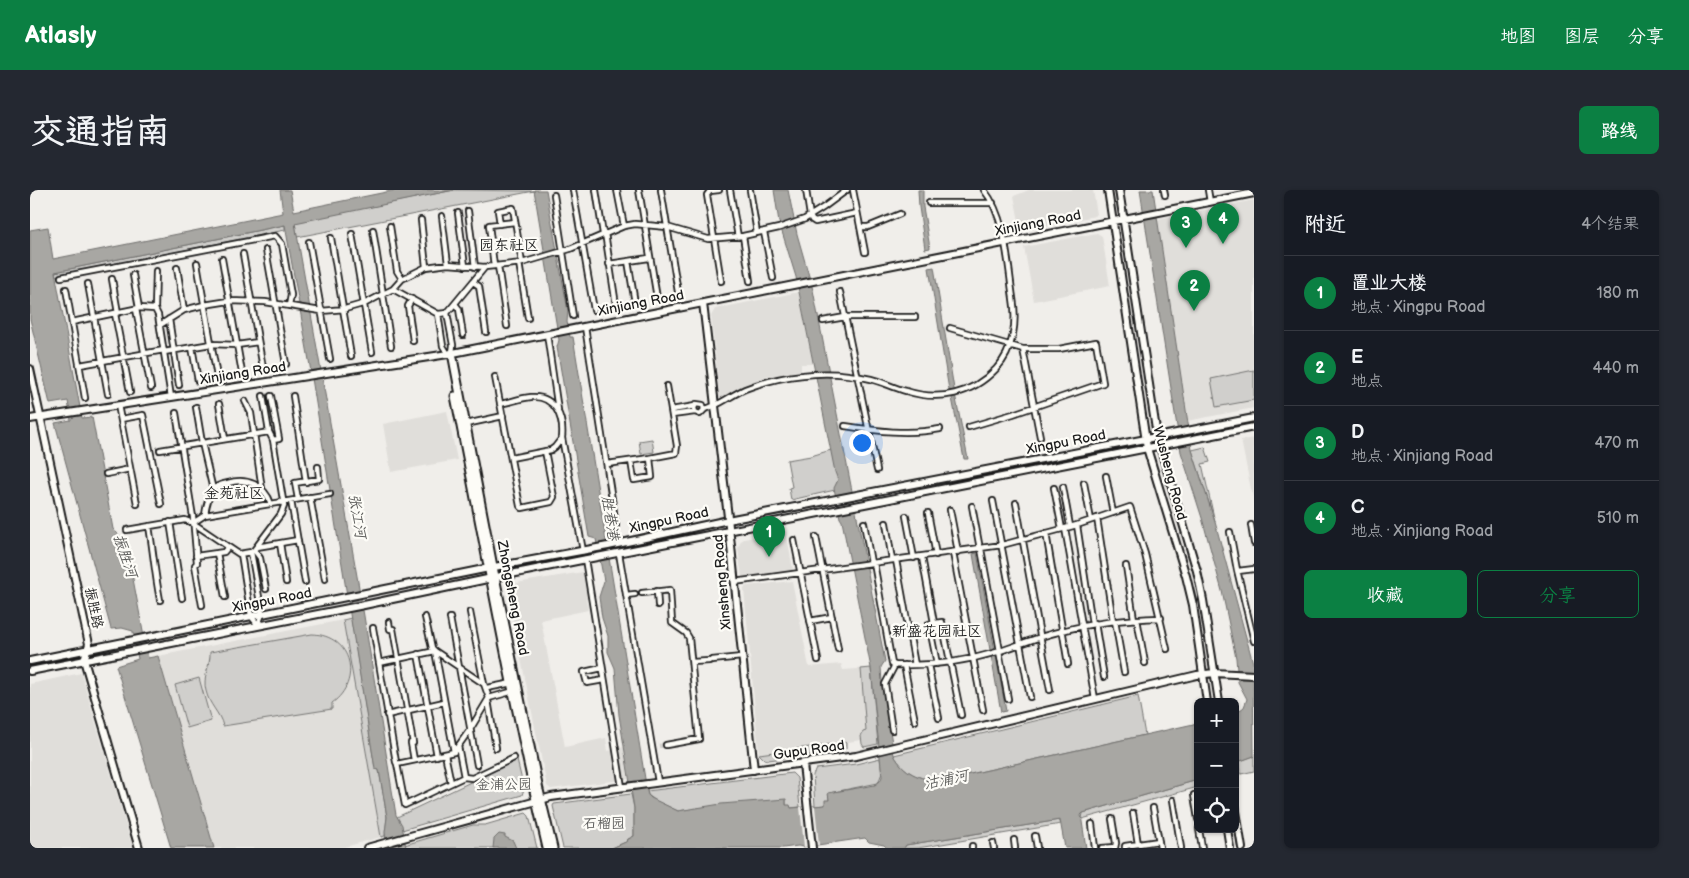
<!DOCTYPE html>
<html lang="zh">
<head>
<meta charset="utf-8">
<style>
  :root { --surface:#171b24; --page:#242831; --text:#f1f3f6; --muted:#9ea1a6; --line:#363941; --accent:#0b8043 }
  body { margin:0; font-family:"Balsamiq Sans","LXGW WenKai TC",sans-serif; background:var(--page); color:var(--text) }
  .controls { position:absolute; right:15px; bottom:15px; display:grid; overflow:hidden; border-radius:8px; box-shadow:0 1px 4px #0004 }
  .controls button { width:45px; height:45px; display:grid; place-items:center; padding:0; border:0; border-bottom:1px solid var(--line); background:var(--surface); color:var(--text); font:25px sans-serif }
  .you { position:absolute; left:831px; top:252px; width:18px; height:18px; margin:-12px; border:4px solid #fff; border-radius:50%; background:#1a73e8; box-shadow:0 0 0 8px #1a73e833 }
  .badge { display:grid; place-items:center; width:32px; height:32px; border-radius:50%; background:var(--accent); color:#fff; font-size:16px; font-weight:700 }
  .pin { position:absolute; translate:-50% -41px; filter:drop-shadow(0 1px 2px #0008) }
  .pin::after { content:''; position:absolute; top:26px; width:18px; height:15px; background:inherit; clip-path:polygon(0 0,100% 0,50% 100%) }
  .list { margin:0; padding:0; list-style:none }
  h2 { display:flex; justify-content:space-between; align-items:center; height:65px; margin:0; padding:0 20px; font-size:21px }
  h2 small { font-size:16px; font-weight:400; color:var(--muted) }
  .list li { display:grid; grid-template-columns:32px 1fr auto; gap:15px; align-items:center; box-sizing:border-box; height:75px; padding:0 20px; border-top:1px solid var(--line) }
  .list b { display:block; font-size:19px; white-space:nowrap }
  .list p { margin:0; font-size:16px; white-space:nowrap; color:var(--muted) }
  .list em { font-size:16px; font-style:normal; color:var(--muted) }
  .actions { display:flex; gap:10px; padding:15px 20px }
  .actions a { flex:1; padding:11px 0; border:1px solid var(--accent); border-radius:8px; text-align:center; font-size:18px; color:var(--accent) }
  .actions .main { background:var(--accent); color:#fff }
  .icon { flex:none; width:28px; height:28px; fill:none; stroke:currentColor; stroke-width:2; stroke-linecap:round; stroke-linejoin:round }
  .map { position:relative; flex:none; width:1224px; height:658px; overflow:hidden; border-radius:8px }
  header { display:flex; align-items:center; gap:30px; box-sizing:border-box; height:70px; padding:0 25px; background:var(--accent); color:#fff }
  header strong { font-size:24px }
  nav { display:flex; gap:28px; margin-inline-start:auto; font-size:18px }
  .intro { display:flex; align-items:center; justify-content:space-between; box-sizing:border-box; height:120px; padding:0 30px }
  h1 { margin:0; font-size:35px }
  .button { padding:12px 22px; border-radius:8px; background:var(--accent); color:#fff; font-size:18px; font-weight:700 }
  main { display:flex; gap:30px; padding:0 30px }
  aside { flex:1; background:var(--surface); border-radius:8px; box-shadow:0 1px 4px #0004 }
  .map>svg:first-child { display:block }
  .built { fill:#e0deda }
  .green { fill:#d0cfcc; stroke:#767674 }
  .water { fill:#a8a7a3; stroke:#706f6d }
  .pier { fill:#f0eeea }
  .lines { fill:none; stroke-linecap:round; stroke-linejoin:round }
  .street-tunnel { stroke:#d0cecb; stroke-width:4.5; stroke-dasharray:4.5 2; stroke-linecap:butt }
  .street-casing { stroke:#1c1c1c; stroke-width:8 }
  .secondary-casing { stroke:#1c1c1c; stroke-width:10 }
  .primary-casing { stroke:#1c1c1c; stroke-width:11 }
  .street { stroke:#fdfcf7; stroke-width:4.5 }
  .secondary { stroke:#fdfcf7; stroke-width:6 }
  .primary { stroke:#fdfcf7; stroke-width:7 }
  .labels { text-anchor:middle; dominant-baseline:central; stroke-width:4.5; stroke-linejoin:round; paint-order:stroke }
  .street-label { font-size:14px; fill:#1c1c1c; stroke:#fdfcf7 }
  .park-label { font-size:14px; fill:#5b5b5a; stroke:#fdfcf7 }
  .neighbourhood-label { font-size:15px; fill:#1c1c1c; stroke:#fdfcf7 }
  .water-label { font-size:15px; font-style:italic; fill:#5b5b59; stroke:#fdfcf7 }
</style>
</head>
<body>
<header>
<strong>Atlasly</strong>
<nav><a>地图</a><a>图层</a><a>分享</a></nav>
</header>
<div class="intro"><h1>交通指南</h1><a class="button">路线</a></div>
<main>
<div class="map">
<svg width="1224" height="658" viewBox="0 0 1224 658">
  <rect width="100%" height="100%" fill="#f0eeea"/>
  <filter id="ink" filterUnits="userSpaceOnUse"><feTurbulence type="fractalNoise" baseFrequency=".02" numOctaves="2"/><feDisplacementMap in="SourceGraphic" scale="10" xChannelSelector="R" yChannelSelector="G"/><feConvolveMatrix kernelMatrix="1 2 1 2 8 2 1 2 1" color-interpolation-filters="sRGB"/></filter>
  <g filter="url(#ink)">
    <path class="built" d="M999 0H1063L1067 24 1065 26 991 41 984 6Z
      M1224 10V218L1157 231 1127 29Z
      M1067 43 1072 46 1080 96 1004 111 994 57Z
      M769 102 783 174H771V181L732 190 713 197 690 210 681 126 685 119Z
      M417 221 427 270 361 282 353 234Z
      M1224 248V314L1211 250Z
      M756 341 763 380 712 387 708 358 711 351 714 349Z
      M559 381 564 408 556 409 558 420 511 430 535 557 576 548 578 561 594 557 598 589 521 599 517 596 479 410V402L486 393Z
      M762 391 779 477 811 474 813 480 841 478 847 548 729 564 714 399 716 396Z
      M313 430 351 647 311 658H184L128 466Z
      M51 483 103 658H0V494Z"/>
    <path class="green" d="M424 0 504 1 267 47 265 32Z
      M255 35V40L26 86 25 82Z
      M1224 180V210L1186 217 1181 189Z
      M622 249 624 262 611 264 609 251Z
      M1175 257 1180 272 1172 274 1185 332 1162 260Z
      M801 260 808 288 805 300 761 310 759 298 762 297 757 270 781 266Z
      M321 428 345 578 349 580 357 627 355 646 351 647 313 430Z
      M282 444C323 445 332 492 302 513V519L193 536C190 523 179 515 176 501 172 487 181 475 180 462Z
      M841 478 848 554 834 557 832 554 831 546 833 542 836 541 831 479Z
      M169 488 181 531 157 538 145 495Z
      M1108 506 1115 545 909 591C889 589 874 583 864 565Z
      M816 552V558L813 561 738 570 734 569 729 564Z
      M1224 566V581L1211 584 1210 571Z
      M850 568 852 583 848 593 799 603V610L795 615 785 616 783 585 786 579 826 574Z
      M487 570 494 599 492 605 372 640 367 627Z
      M762 583 767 588 770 617 760 618 756 615V610L669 618 648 621 626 611 618 605 617 601Z
      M1168 588V597L1052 629 1053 623 1164 591Z
      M601 604 604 618V646L598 649V651L582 658H533L523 616 524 614Z
      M496 623 499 626 507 658H364L443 635H455Z
      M1029 630 1031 634 888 658H874L876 655Z"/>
    <path class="water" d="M250 0H260L264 21 366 0H424L265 33 334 426 366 625 372 635 376 658H357L355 642 357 627 349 580 345 579 280 176 255 35 25 82 52 228 62 227 83 339 96 352 118 468 128 466 184 658H141L86 476 108 469 103 442V441L92 438 81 439 25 233 41 230 38 211 20 214 0 129V40L18 37 23 69 253 23Z
      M504 0H516L538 121 537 132 540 147H543L617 601 618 605 621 608 648 621 691 614 756 609V615H760L761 618 795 615V610H799L798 603 845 595 850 591 852 587 841 478 812 331 810 328 804 298 808 290 805 282 766 87 749 32 744 0H758L767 44 783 100 855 471 851 477 852 493 864 565C874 583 889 589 909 591L1168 533V588L1164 591 1053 623 1051 625 1056 658H1035L1030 630 876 655 874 658H857L854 655 839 652 835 648 774 657 768 656 753 658H582L598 651 597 650 604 646V618L589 525 585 478 578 462V446L572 428 569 407 574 391 566 349 559 347 527 157 529 150Z
      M888 0H893V17L900 58 895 59 889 17Z
      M1110 0H1123L1162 260 1185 332 1223 473 1224 566 1205 573V524L1214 517 1217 509 1208 492 1206 468 1192 401 1172 328 1151 262Z
      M904 77 924 199 938 269H934L922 208 919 200 899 78Z
      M947 363 976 521 971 522 943 364Z
      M469 644 475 645V647L483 651 486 658H463L464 649Z"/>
    <path class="pier" d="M785 616 789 655 774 657 770 617Z"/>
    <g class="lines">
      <path class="street-tunnel" d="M629 556 636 555"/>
      <defs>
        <path id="street" d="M543 0 564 120
          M566 0 573 44
          M587 0 594 36
          M609 0 627 108
          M631 0 648 102
          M689 0 680 1 677 5 691 91
          M700 0 708 47
          M720 0 727 43
          M776 0 780 26 782 30 785 32 827 23
          M823 0 835 62
          M1134 0 1135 5
          M1178 0 1180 12
          M524 5 543 126
          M899 13H963
          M438 21 445 77
          M428 23 435 76
          M412 26 418 74
          M391 30 396 77
          M470 34 468 21 483 18 492 73
          M360 36 367 81 372 89
          M830 37H838L870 24
          M343 40 361 156
          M734 42 743 88
          M575 43 586 115
          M322 44 342 162
          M713 46 720 91
          M301 48 321 166
          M279 52 300 169
          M236 60 256 174
          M213 64 233 178
          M192 69 212 183
          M598 71 605 113
          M167 73 187 187
          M489 73 498 128
          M579 74 619 68
          M464 76 459 35 485 32
          M468 76 477 136
          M147 78 154 120
          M103 85 109 118
          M31 87 245 46 252 54 261 105 259 116
          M82 89 88 123
          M443 92 449 96 456 142
          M58 94 78 204
          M36 99 55 208
          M363 99 408 124 417 123 455 77
          M810 102 847 280
          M382 109 378 116 383 151
          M425 114 429 119 433 145
          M106 119 121 198
          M125 119 126 81
          M417 123 423 155 422 163
          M85 124 100 202
          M408 124 413 156 418 164
          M139 129 149 195
          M793 131 815 127H885
          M42 132 109 118 125 119 128 125 141 207
          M130 135 154 120 174 115 199 111 235 112 291 121 315 119 336 113 357 102 363 99 372 89 396 77 418 74 455 77 492 73 540 59 594 36 605 34 637 37 678 49 713 46 749 38 775 29 794 17 817 0
          M555 137 586 335
          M920 138 993 159H1029L1066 152 1073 193 983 224 939 237
          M517 144 528 220
          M162 157 168 191
          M993 159 1010 247
          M134 162 181 154 207 155 228 152
          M50 175 134 160
          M465 187 490 316 492 318 521 312 524 307 515 261
          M241 206 249 249 243 250
          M263 206 276 292
          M215 211 221 223 232 299
          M189 214 195 249
          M470 214C480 212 491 208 501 207 526 205 534 229 532 248L525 257 521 260 481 268
          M88 215 107 314
          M166 217 172 253 183 300
          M674 219C688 217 701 205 715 199 733 192 753 187 773 185 794 182 820 184 841 189 853 192 864 198 876 201 910 212 942 204 966 179 984 160 987 132 983 108 978 75 976 27 954 0
          M641 220 665 216
          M146 223 163 327 167 373 165 375 172 415
          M642 225 665 222 670 224 674 220 673 215 666 214 664 218 665 222
          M91 229 113 225 131 314
          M436 234 473 226
          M815 236C847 241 878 245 910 239
          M532 248 553 361
          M130 260 239 242
          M601 271 604 290 622 287 620 268
          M577 274 620 268 646 263 647 256 637 196
          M76 284 100 279
          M1076 286 1083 323
          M1054 293 1061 330
          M1033 297 1040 336
          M1024 298 1032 339
          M280 307 295 389
          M268 309 265 293 289 289 288 277
          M261 311 275 392
          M963 311 1000 507
          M986 313 1020 500
          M942 316 950 359
          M920 320 928 362
          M898 323 906 365
          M175 325C176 317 178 306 184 299 187 295 193 294 198 293 216 287 235 295 241 314
          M876 326 884 368
          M1067 328 1083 431
          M140 332 152 408
          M163 333 175 325 300 304
          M834 333 841 373
          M856 333 862 370
          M1047 335 1062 434
          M1221 335 1224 353
          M119 336C123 360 125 385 130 410
          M1035 338 1065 509
          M97 340 155 330 163 333 209 364 221 362 224 360 251 324 254 316 243 250 239 242 233 206
          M1200 342 1207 380 1224 451
          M1016 343 1038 474
          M786 347 808 459
          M764 350 788 470
          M250 353 256 392
          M227 357 268 350
          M951 359 970 461
          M224 360 230 368 236 399
          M187 363 195 407
          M589 363 628 592
          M923 363 953 520
          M211 364 221 426 228 435 232 424 221 362
          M166 366 194 362 198 357
          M892 367 904 433
          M555 369 592 597
          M866 370 885 475
          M844 373 862 474 865 475C900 476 934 472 967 462 989 455 1010 446 1032 441 1065 432 1097 429 1131 428
          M1096 376 1104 429
          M1208 381 1224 379
          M704 392 972 355 1047 335 1100 317 1115 364 1137 459
          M627 401 628 415
          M612 403 640 400 642 433 656 443 659 448 669 549 636 555
          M596 405 605 404
          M440 422 454 494
          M395 427 402 458 405 461 424 562
          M420 428 447 575
          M1107 429 1115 473
          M780 431 802 427
          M1085 431 1094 482
          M359 432 360 439H363L383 553H381L384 570
          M1065 433 1074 487
          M343 438 366 572 367 574 375 615 434 587 442 588 484 568
          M969 461 978 509
          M388 464 407 566
          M682 470 712 467
          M662 472 679 471
          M349 473 405 461 454 494 459 508 441 538 424 562 367 574
          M907 474 899 434 912 432 931 525
          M874 475 885 531
          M898 475 909 528
          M572 478 554 482 557 493 574 490
          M457 498 482 493
          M459 508 484 501
          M458 510 466 558
          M357 525 414 512
          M862 540 855 494 865 475
          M428 556 434 587
          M415 564 421 593
          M1164 605 1168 629
          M1143 610 1151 658
          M1123 618 1130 658
          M1103 623 1108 654
          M1082 629 1086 653 1085 658
          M1062 634 1065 658
          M1169 639 1172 658
          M1005 646 1007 658
          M984 650 985 658
          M963 653 964 658
          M942 656V658
          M1072 658 1085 657
          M1095 658V656L1129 651"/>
        <path id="secondary" d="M1078 0 1117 258 1156 386 1163 415 1177 512
          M1089 0 1127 246 1167 381 1173 410 1189 512
          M673 113 698 327 724 580
          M0 179 59 454 54 470 109 658
          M0 229 418 164 1224 3
          M0 471 464 377 578 356 703 329 1224 228
          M0 481 334 415 481 384 1224 237
          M773 574 782 658
          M1205 615 1212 658
          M1197 639 1200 658
          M337 658 521 607 826 566 1167 485 1184 483 1224 485"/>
        <path id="primary" d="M422 163 465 387 509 600 523 658
          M425 206C455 357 482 509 517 658"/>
      </defs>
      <use href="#street" class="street-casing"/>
      <use href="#secondary" class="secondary-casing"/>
      <use href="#primary" class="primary-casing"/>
      <use href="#street" class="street"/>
      <use href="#secondary" class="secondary"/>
      <use href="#primary" class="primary"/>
    </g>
  </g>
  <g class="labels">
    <g class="street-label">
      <text transform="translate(1008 33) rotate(-11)">Xinjiang Road</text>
      <text transform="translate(611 113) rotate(-11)">Xinjiang Road</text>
      <text transform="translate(213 183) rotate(-9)">Xinjiang Road</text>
      <text transform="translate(1036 252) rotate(-11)">Xingpu Road</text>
      <text transform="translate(1140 283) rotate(75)">Wusheng Road</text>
      <text transform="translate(639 330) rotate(-12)">Xingpu Road</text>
      <text transform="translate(692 392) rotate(-95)">Xinsheng Road</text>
      <text transform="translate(483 408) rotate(79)">Zhongsheng Road</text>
      <text transform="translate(242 410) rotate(-11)">Xingpu Road</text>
      <text transform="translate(64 418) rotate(78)">振胜路</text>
      <text transform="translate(779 560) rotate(-8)">Gupu Road</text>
    </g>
    <g class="park-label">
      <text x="474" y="594">金浦公园</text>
      <text x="574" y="633">石榴园</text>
    </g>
    <g class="neighbourhood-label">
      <text x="479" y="55">园东社区</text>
      <text x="204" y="303">金苑社区</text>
      <text x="907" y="441">新盛花园社区</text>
    </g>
    <g class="water-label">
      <text transform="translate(327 326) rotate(80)">张江河</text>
      <text transform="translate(580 328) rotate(81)">胜巷港</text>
      <text transform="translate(95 366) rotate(71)">振胜河</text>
      <text transform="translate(916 590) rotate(-12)">沽浦河</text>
    </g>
  </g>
</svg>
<div class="controls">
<button>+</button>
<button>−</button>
<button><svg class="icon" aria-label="locate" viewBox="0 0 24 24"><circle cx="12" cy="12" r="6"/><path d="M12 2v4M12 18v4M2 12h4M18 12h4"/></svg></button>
</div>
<div class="you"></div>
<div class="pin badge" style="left:739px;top:367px">1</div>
<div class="pin badge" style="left:1164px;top:121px">2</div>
<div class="pin badge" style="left:1156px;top:58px">3</div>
<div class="pin badge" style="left:1193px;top:54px">4</div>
</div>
<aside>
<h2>附近<small>4个结果</small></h2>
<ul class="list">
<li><span class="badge">1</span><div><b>置业大楼</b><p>地点 · Xingpu Road</p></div><em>180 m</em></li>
<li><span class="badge">2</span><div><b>E</b><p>地点</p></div><em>440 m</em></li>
<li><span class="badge">3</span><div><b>D</b><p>地点 · Xinjiang Road</p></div><em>470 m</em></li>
<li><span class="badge">4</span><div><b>C</b><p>地点 · Xinjiang Road</p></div><em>510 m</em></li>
</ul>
<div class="actions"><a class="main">收藏</a><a>分享</a></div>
</aside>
</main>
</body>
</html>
